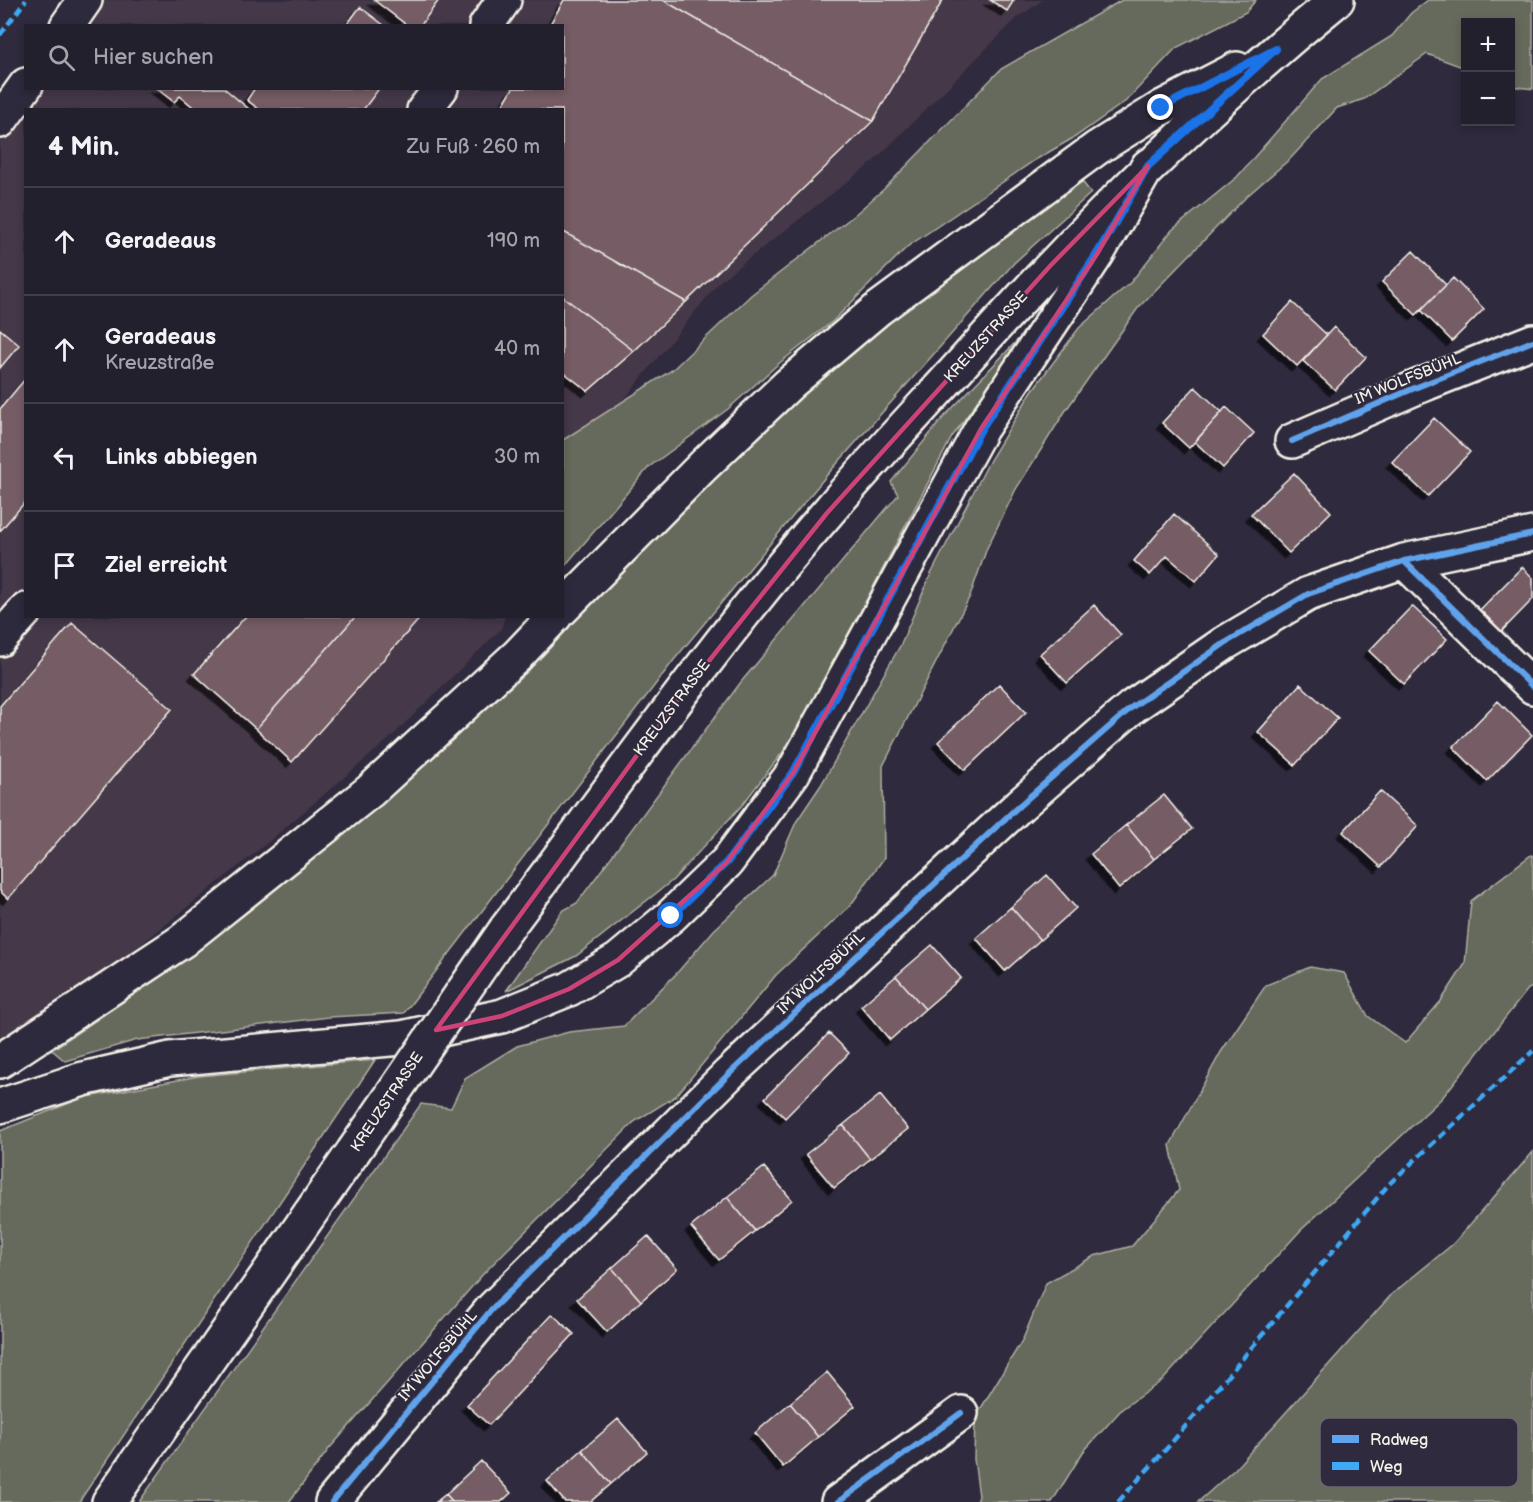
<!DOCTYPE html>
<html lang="de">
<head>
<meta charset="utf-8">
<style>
  :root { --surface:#23202e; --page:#2b2836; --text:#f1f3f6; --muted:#a3a3aa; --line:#403e4a }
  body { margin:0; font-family:"Balsamiq Sans",sans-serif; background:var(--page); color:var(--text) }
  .controls { position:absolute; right:18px; top:18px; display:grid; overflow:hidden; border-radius:0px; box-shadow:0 3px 9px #0003 }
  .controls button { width:54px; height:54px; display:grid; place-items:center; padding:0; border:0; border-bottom:2px solid var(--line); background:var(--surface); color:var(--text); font:30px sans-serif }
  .stop { position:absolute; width:18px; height:18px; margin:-14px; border:4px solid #1a73e8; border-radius:50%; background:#fff }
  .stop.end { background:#1a73e8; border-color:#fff; box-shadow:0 2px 6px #0008 }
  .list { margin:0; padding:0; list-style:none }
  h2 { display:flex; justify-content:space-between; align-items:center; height:78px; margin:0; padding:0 24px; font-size:26px }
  h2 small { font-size:20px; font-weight:400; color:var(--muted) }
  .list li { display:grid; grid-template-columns:39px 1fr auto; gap:18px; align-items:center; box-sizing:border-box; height:108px; padding:0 24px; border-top:2px solid var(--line) }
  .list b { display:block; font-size:22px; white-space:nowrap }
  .list p { margin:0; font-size:20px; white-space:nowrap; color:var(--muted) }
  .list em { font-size:20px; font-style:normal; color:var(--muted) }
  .icon { flex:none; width:33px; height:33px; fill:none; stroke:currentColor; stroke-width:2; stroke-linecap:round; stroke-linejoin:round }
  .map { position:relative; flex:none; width:1533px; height:1502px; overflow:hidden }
  .search { position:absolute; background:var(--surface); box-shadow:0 3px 9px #0003; left:24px; top:24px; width:540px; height:66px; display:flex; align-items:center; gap:15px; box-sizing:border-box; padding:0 21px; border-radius:0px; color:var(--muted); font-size:22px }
  .panel { position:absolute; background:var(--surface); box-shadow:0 3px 9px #0003; left:24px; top:108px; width:540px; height:510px; border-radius:0px }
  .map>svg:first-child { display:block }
  .built { fill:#443949 }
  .green { fill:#666a5c; stroke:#adaea2; stroke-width:1.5 }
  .building { fill:#745c65; stroke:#f4f1e8; stroke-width:1.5; filter:url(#shadow) }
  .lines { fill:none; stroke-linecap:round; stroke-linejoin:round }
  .street-casing { stroke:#f4f1e8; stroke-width:38 }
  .secondary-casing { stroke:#f4f1e8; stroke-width:38 }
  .primary-casing { stroke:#f4f1e8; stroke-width:38 }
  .street { stroke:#2f2a3d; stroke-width:33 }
  .secondary { stroke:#2f2a3d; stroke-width:33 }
  .primary { stroke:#2f2a3d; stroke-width:33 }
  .primary-bridge-casing { stroke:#f4f1e8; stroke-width:38; stroke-linecap:butt }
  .primary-bridge { stroke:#2f2a3d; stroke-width:33 }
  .quiet { stroke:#3fa9f5; stroke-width:4.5; stroke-dasharray:9 4.5; stroke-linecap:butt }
  .cycleway-casing { stroke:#2f2a3d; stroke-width:10 }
  .cycleway { stroke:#60a3ed; stroke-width:6 }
  .route { stroke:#1a73e8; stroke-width:8 }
  .marked { fill:none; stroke:#cc4377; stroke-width:4.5; stroke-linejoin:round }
  .labels { text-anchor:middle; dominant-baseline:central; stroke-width:4.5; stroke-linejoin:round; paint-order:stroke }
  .street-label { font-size:15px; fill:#f4f1e8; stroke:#2f2a3d }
  .key { fill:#2f2a3d; stroke:#6a6670; stroke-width:1.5 }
  .key-label { font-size:16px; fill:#f4f1e8 }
</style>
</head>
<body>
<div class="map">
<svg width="1533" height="1502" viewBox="0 0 1533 1502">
  <defs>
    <filter id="shadow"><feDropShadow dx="-5.5" dy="5.5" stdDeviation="0" flood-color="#0009"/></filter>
  </defs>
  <rect width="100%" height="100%" fill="#2f2a3d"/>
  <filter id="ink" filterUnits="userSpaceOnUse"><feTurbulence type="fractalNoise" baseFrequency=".0167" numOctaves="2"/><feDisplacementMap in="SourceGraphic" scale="12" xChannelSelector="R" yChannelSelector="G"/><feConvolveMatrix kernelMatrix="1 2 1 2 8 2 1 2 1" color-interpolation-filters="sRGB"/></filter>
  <g filter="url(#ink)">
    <path class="built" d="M101 0H1043L1017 18 874 161 720 281 613 413 563 489 562 110H26V616L505 617 501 629 388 740 266 844 104 974 0 1042V138L37 89 562 88V26L83 25Z"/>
    <path class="green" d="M1122 0H1256L1246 12 1176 48 1126 101 1075 137 1035 160 907 247 833 321 777 365 728 409 649 467 563 568V440L672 370 751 295 852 217 884 189 1001 69Z
      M1428 0H1533V89L1511 86 1510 22H1466L1465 68 1427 54 1364 99 1337 108 1291 158 1247 196 1138 308 1066 410 1016 489 987 548 970 596 883 766 884 858 850 906 776 975 676 1096 634 1122 484 1273 329 1449 289 1502H139L421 1104 451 1108 465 1078 517 1046 569 1032 624 1026 676 974 714 930 773 875 796 822 821 785 900 646 930 576 990 460 1032 391 1079 328 1131 282 1172 230 1237 177 1322 79 1392 36 1411 13Z
      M1081 180 1091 193 1014 263 827 475 674 660 404 1013 329 1017 137 1040 65 1061 52 1050 192 955 322 851 448 741 712 480 850 351Z
      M1033 324 952 437 795 736 743 804 673 880 576 956 506 991 562 911 577 903 741 682 898 495 891 482 942 419Z
      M1531 855 1533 856V987L1528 989 1442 1098 1300 1231 1163 1380 1122 1409 1083 1452 1052 1502H977L979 1496 974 1459 975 1418 1023 1339 1046 1283 1094 1256 1132 1246 1179 1190 1170 1145 1221 1052 1266 985 1310 967 1344 973 1368 1016 1405 1043 1441 1001 1465 964 1471 901Z
      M375 1060 79 1502H0V1131L82 1098 199 1076Z
      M1533 1152V1502H1198L1235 1469 1392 1294 1453 1244Z"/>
    <path class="building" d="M374 0H439L420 26H408Z
      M564 0H663L873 121 686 302 562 231V110H500L513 88H562V26H549Z
      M663 0H943L873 121Z
      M990 0H1014L1007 11Z
      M360 7 385 26H346Z
      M156 88H224L250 110H197L180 96 174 102Z
      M255 88H377L378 90 363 110H260L247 100Z
      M562 231 686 302 634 351 562 296Z
      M1413 251 1446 285 1416 315 1382 282Z
      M1453 278 1484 309 1452 341 1421 310Z
      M562 296 634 351 588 391 562 371Z
      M1292 302 1327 335 1297 366 1263 334Z
      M1334 327 1366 357 1335 390 1303 361Z
      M0 329 19 345 0 368Z
      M26 378V501L0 531V409Z
      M1195 387 1222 412 1189 448 1162 423Z
      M1226 407 1254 433 1223 468 1195 442Z
      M1434 418 1470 452 1428 496 1392 462Z
      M1294 473 1331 512 1289 553 1251 514Z
      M1174 514 1219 554 1196 581 1167 556 1150 575 1134 561Z
      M1522 567 1533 578V599L1498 635 1476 614Z
      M1094 605 1121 635 1067 683 1040 654Z
      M1412 606 1447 639 1404 684 1369 651Z
      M246 616H356L256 729 194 674Z
      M356 616H422L292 762 256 729Z
      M72 623 172 709 8 899 0 891V706Z
      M999 684 1026 712 965 770 938 742Z
      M1300 684 1338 718 1295 765 1258 732Z
      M1498 701 1532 735 1487 781 1453 747Z
      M1380 791 1418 826 1381 867 1343 832Z
      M1164 795 1192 829 1154 859 1126 825Z
      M1126 825 1154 859 1119 889 1091 854Z
      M1047 875 1076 908 1040 940 1011 907Z
      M1011 907 1040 940 1005 971 976 938Z
      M932 945 961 978 925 1009 896 976Z
      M896 976 925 1009 890 1040 861 1006Z
      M829 1033 849 1053 785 1118 765 1098Z
      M880 1095 908 1129 870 1159 843 1125Z
      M843 1125 870 1159 834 1188 806 1154Z
      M764 1167 792 1200 755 1231 727 1197Z
      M727 1197 755 1231 719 1260 691 1227Z
      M648 1236 677 1269 641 1301 612 1268Z
      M612 1268 641 1301 607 1332 577 1299Z
      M552 1314 574 1334 489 1425 467 1405Z
      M827 1372 855 1406 818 1437 790 1403Z
      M790 1403 818 1437 783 1467 755 1433Z
      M618 1419 647 1452 611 1484 582 1450Z
      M582 1450 611 1484 590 1502H565L547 1481Z
      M481 1461 511 1493 501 1502H453L446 1494Z
      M446 1494 453 1502H436Z"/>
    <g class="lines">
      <defs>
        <path id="street" d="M486 26 504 0
          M424 110 441 88
          M1292 441 1417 387 1533 341
          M1404 561 1533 687
          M0 639 26 610
          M332 1502 492 1309 729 1074 1020 805 1132 707 1225 643 1308 594 1404 561 1533 534
          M838 1502 961 1413"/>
        <path id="secondary" d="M67 26 85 0
          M0 121 26 85"/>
        <path id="primary" d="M562 609 703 466 789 384 878 309 1097 148 1161 108 1237 69
          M506 929C611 789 713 644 828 512 873 459 921 409 967 358 1083 229 1202 109 1337 0
          M0 1061 182 941 370 791 517 656 555 616
          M0 1106 83 1079 170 1059 401 1038 502 1016 569 989 618 960 671 916 727 862 793 773 981 429 1097 254 1148 166
          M109 1502 353 1152"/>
      </defs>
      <use href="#street" class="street-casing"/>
      <use href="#secondary" class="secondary-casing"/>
      <use href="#primary" class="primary-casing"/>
      <use href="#street" class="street"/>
      <use href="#secondary" class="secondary"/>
      <use href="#primary" class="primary"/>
      <defs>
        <path id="primary-bridge" d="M353 1152 506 929"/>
      </defs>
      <use href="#primary-bridge" class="primary-bridge-casing"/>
      <use href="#primary-bridge" class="primary-bridge"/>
      <path class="quiet" d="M0 35 26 0
        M1118 1502 1168 1447 1389 1184 1533 1051"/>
      <defs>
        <path id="cycleway" d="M1292 441 1417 387 1533 341
          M1404 561 1533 687
          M332 1502 492 1309 729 1074 1020 805 1132 707 1225 643 1308 594 1404 561 1533 534
          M838 1502 961 1413"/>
      </defs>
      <use href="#cycleway" class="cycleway-casing"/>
      <use href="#cycleway" class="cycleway"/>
    </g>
  </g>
  <g class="lines" filter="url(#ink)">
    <path class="route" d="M671 916 727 862 793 773 981 429 1097 254 1148 166 1276 49 1161 108"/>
  </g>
  <path class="marked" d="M1148 166 1097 254 981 429 793 773 727 862 618 960 569 989 502 1016 436 1030 673 706 827 513 1051 265Z"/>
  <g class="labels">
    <g class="street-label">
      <text transform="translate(986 337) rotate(-48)">KREUZSTRASSE</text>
      <text transform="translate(1408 379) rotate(-22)">IM WOLFSBÜHL</text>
      <text transform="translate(672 708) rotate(-53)">KREUZSTRASSE</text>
      <text transform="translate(821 973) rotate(-43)">IM WOLFSBÜHL</text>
      <text transform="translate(387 1102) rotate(-56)">KREUZSTRASSE</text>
      <text transform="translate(438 1356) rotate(-50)">IM WOLFSBÜHL</text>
    </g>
  </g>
  <rect x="1320" y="1418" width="198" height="69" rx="9" class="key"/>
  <rect x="1332" y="1435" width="27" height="8" fill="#60a3ed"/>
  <rect x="1332" y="1462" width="27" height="8" fill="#3fa9f5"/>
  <g class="key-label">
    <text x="1370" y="1445">Radweg</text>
    <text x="1370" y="1472">Weg</text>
  </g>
</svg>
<div class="controls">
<button>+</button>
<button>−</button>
</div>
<div class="stop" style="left:671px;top:916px"></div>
<div class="stop end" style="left:1161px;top:108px"></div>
<div class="search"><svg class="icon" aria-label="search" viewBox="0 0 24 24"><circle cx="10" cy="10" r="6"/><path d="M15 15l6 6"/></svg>Hier suchen</div>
<section class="panel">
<h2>4 Min.<small>Zu Fuß · 260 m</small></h2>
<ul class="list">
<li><svg class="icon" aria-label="ahead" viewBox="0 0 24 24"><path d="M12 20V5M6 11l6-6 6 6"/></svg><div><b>Geradeaus</b></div><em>190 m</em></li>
<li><svg class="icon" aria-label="ahead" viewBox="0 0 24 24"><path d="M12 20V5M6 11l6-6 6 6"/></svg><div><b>Geradeaus</b><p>Kreuzstraße</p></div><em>40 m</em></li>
<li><svg class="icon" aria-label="left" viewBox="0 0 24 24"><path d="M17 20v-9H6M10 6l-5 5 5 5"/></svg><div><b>Links abbiegen</b></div><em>30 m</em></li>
<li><svg class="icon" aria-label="arrive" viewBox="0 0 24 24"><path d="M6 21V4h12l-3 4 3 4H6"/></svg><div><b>Ziel erreicht</b></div></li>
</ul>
</section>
</div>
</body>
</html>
